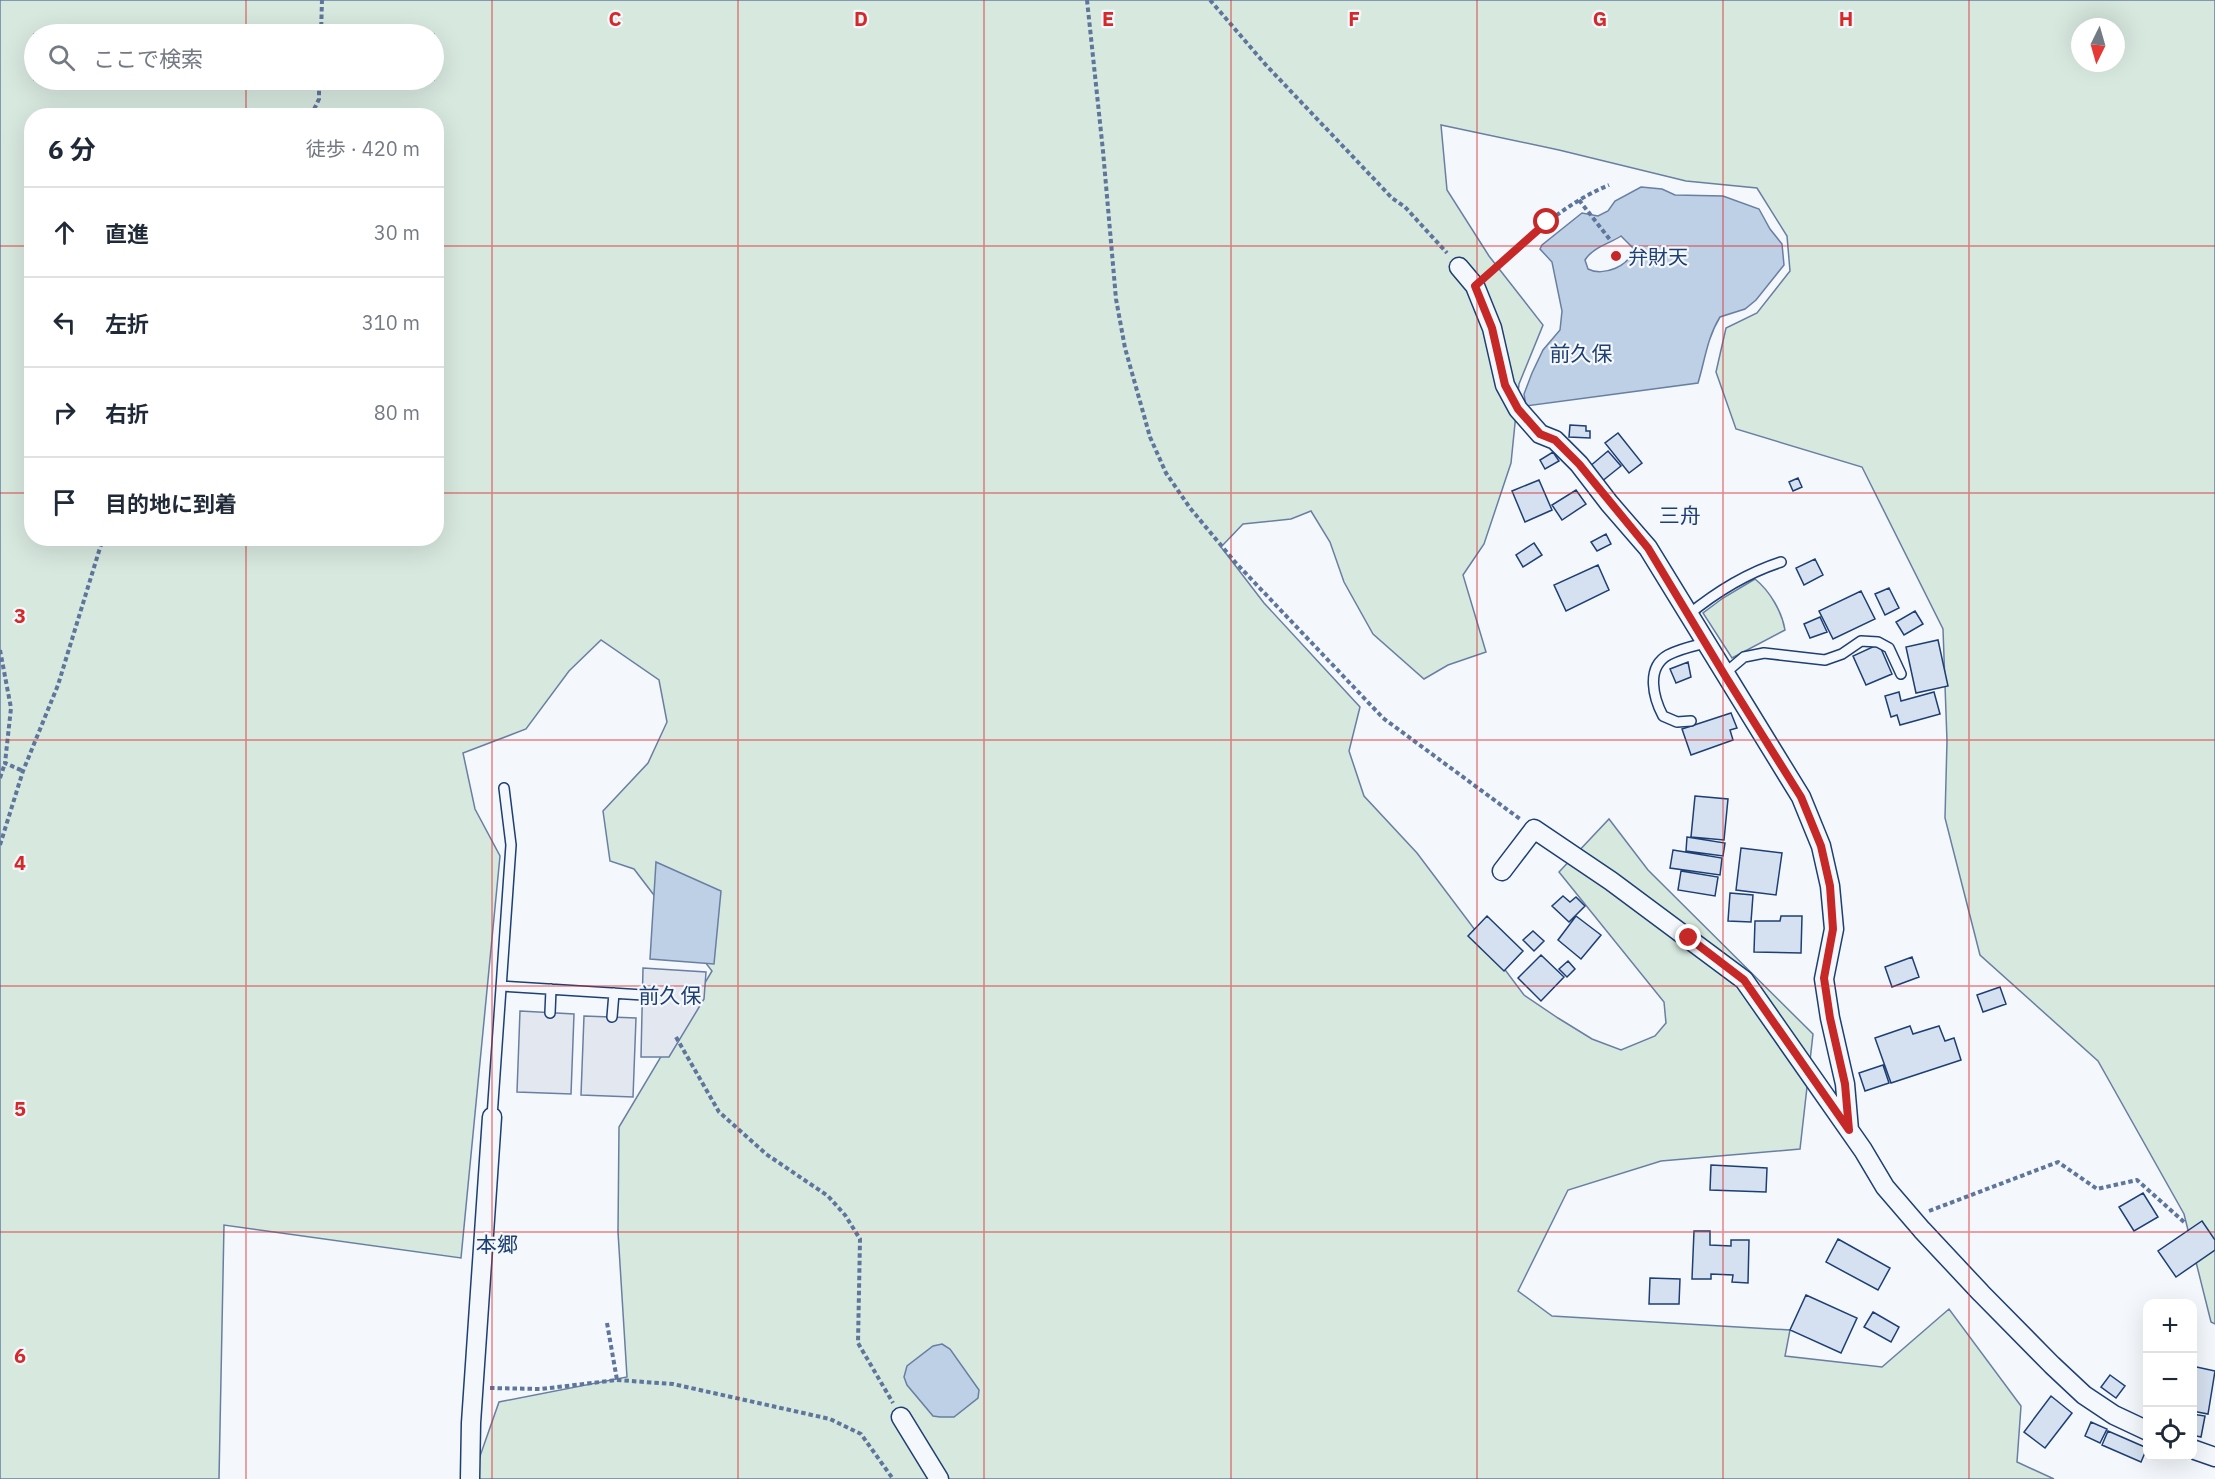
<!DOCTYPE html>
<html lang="ja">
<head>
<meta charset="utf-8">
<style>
  :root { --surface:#fff; --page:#f2f2f3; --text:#1f2937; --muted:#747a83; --line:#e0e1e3 }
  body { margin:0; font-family:"IBM Plex Sans","Noto Sans JP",sans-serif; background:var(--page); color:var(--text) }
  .controls { position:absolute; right:18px; bottom:18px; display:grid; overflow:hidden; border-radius:12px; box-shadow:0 6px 24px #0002 }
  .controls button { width:54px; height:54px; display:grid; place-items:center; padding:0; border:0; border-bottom:2px solid var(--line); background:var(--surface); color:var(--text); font:30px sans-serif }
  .compass { position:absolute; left:2071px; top:18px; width:54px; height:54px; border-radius:50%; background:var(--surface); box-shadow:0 6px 24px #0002; rotate:185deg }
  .stop { position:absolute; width:18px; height:18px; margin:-14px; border:4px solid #c62828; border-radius:50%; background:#fff }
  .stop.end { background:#c62828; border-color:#fff; box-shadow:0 2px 6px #0008 }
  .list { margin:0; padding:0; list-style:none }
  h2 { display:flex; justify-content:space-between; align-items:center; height:78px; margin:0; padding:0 24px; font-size:26px }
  h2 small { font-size:20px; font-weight:400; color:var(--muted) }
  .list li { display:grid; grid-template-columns:39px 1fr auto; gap:18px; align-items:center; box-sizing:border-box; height:90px; padding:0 24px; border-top:2px solid var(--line) }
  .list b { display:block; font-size:22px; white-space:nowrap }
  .list em { font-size:20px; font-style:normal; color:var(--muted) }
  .icon { flex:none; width:33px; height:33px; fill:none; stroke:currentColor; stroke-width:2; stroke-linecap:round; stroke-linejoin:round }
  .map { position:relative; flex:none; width:2215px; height:1479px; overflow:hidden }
  .search { position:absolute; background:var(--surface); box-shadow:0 6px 24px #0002; left:24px; top:24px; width:420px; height:66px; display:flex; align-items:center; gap:15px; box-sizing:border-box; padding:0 21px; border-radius:33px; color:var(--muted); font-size:22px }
  .panel { position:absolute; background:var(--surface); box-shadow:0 6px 24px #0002; left:24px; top:108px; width:420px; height:438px; border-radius:24px }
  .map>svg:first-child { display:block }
  .green { fill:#d7e8df; stroke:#687fa3; stroke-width:1.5; fill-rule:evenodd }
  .parking { fill:#e3e8f0; stroke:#687fa3; stroke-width:1.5 }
  .water { fill:#bed0e5; stroke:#687fa3; stroke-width:1.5; fill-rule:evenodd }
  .building { fill:#d5e0f0; stroke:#1d3f73; stroke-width:1.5 }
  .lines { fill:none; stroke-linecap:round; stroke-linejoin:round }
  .service-casing { stroke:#1d3f73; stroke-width:12 }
  .minor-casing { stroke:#1d3f73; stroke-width:21 }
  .path { stroke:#5e769c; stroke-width:4; stroke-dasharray:4.5 3; stroke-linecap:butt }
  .service { stroke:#f4f7fb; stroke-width:9 }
  .minor { stroke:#f4f7fb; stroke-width:18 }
  .route { stroke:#c62828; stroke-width:8 }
  .grid { fill:none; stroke:#d62828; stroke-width:1.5; stroke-opacity:0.55 }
  .poi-dot { fill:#c62828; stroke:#f4f7fb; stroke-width:2 }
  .labels { text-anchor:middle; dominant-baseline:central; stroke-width:4.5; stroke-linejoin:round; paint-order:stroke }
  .poi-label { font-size:20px; fill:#1d3f73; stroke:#f4f7fb; text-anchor:start }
  .neighbourhood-label { font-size:21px; fill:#1d3f73; stroke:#f4f7fb }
  .grid-label { font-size:20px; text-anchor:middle; font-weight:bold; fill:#d62828; stroke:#f4f7fb; stroke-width:4.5; stroke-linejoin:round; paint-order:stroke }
</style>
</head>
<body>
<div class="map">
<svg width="2215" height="1479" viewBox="0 0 2215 1479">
  <rect width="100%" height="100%" fill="#f4f7fb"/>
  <path class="green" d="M0 0H2215V1324L2211 1322 2184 1214 2098 1061 1980 955 1945 818 1947 741 1943 629 1862 467 1736 429 1716 372 1726 328 1757 313 1790 271 1787 236 1757 188 1686 181 1559 150 1441 125 1447 190 1489 256 1543 325 1519 384 1511 463 1484 544 1463 575 1486 652 1448 665 1424 679 1373 634 1344 582 1330 542 1311 511 1291 519 1243 524 1221 547 1264 603 1360 707 1349 751 1364 796 1417 853 1524 995 1558 1018 1592 1039 1621 1050 1655 1036 1666 1023 1664 1002 1559 872 1609 819 1648 870 1813 1034 1800 1149 1661 1161 1568 1190 1518 1291 1552 1316 1790 1330 1785 1356 1882 1367 1949 1309 2021 1406 2017 1462 2054 1479H472L499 1402 627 1377 618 1232 619 1127 712 971 634 869 610 861 603 811 648 763 667 722 659 680 601 640 569 671 526 729 463 753 475 809 500 856 461 1258 224 1225 219 1479H0ZM2080 27H2116V63H2080ZM34 34H434V80H34ZM32 116H436V538H32Z
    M1755 579C1770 591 1782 612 1785 630L1732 658 1703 613 1723 598Z"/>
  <path class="parking" d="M643 968 706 972 704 999 669 1057H641Z
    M520 1011 574 1014 571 1094 517 1092Z
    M584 1016 636 1018 633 1097 581 1095Z"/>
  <path class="water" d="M1641 187 1662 189 1675 195 1723 196 1759 209 1770 229 1782 244 1784 265 1756 300 1745 309 1720 317C1707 338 1705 360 1698 383L1526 406 1524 394 1532 373 1543 350 1560 330 1562 311 1552 262 1540 249 1542 245 1582 213 1598 216 1608 211 1615 201ZM1621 236 1633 248C1631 266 1603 277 1588 269L1585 260C1593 247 1609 244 1621 236Z
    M656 862 721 891 714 964 650 959Z
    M942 1344 950 1349 979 1390 978 1398 954 1417H940L933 1416 907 1385 904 1377 907 1366 933 1346Z"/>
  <path class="building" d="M1570 425 1586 426V431H1590V438L1569 437Z
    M1618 433 1642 463 1629 473 1605 443Z
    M1608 451 1621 466 1601 482 1589 467Z
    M1553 452 1559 461 1545 469 1540 460Z
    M1798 478 1802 487 1793 491 1789 482Z
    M1539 480 1552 510 1525 522 1512 491Z
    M1576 490 1586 504 1562 520 1552 505Z
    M1606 534 1611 544 1597 551 1591 542Z
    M1534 543 1542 555 1523 567 1516 555Z
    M1815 559 1823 575 1804 585 1796 568Z
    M1598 565 1609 590 1566 611 1554 585Z
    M1889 588 1899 608 1885 615 1875 594Z
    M1861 591 1875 619 1833 639 1819 611Z
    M1915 611 1923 624 1904 635 1896 622Z
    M1820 617 1827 632 1810 638 1804 624Z
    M1938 640 1948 686 1916 693 1906 647Z
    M1879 644 1892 674 1866 685 1853 656Z
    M1688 662 1691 677 1676 683 1670 669Z
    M1899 692 1901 701 1934 692 1940 714 1900 725 1897 715 1891 717 1885 696Z
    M1731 713 1737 728 1730 730 1733 740 1691 755 1682 729Z
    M1695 796 1728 799 1724 840 1691 837Z
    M1687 837 1725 843 1723 856 1686 851Z
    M1741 848 1782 853 1776 895 1736 890Z
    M1673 850 1722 858 1720 875 1670 868Z
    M1681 871 1718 877 1715 896 1678 890Z
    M1730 893 1753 895 1751 922 1728 921Z
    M1563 896 1570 902 1576 897 1585 906 1569 922 1552 906Z
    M1487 916 1523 951 1504 971 1468 936Z
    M1576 916 1601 935 1581 959 1558 940Z
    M1781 916H1802L1801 953 1754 952 1755 921H1780Z
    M1533 931 1544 941 1534 951 1523 940Z
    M1541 955 1564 977 1541 1001 1518 978Z
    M1912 957 1919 977 1892 987 1885 967Z
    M1568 961 1575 969 1567 977 1559 969Z
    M2000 987 2006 1004 1983 1012 1977 995Z
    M1910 1026 1913 1034 1939 1026 1945 1041 1954 1038 1961 1060 1891 1083 1875 1038Z
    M1883 1065 1889 1083 1865 1091 1859 1073Z
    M1711 1165 1767 1168 1766 1192 1710 1190Z
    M2143 1193 2158 1217 2134 1231 2119 1207Z
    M2202 1221 2215 1240V1250L2176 1277 2158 1251Z
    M1694 1231H1710V1245L1731 1246V1240H1749L1748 1283 1732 1282 1733 1275 1711 1274V1279H1692Z
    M1838 1239 1890 1268 1878 1290 1826 1262Z
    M1650 1278 1680 1279 1679 1304H1649Z
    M1806 1295 1857 1318 1841 1353 1790 1330Z
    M1873 1312 1899 1327 1891 1342 1864 1327Z
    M2192 1366 2215 1371 2208 1414 2192 1411Z
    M2110 1375 2125 1386 2116 1398 2101 1387Z
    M2051 1396 2072 1413 2045 1448 2024 1432Z
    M2192 1414 2205 1416 2201 1437 2192 1435Z
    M2091 1422 2107 1429 2100 1443 2085 1436Z
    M2108 1431 2147 1448 2141 1462 2102 1445Z"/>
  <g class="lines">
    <defs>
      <path id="service" d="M1688 615C1716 592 1747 573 1781 562
        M1724 674 1744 657 1764 653 1825 660 1842 654 1861 641 1878 642 1889 648 1901 674
        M1691 721 1677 722 1663 716C1654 699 1645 668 1668 655 1679 649 1693 646 1705 643
        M501 986 643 995
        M550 1013 551 989
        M612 1017 614 993
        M492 1117 511 845 504 788"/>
      <path id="minor" d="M1459 267 1475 286 1492 328 1505 385 1518 409 1540 434 1555 440 1579 464 1609 503 1648 548 1801 797 1821 846 1830 886 1834 929 1824 979 1830 1018 1845 1084 1849 1130
        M1502 871 1534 829 1611 881 1744 980 1863 1150 1885 1187 1922 1230 1981 1293 2052 1365 2084 1395 2114 1415 2148 1431
        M901 1417 939 1479
        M2192 1449 2215 1457
        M470 1479 471 1423 492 1117"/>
    </defs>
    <use href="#service" class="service-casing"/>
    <use href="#minor" class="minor-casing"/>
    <path class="path" d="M1087 0 1103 151 1116 299 1125 348 1150 437 1166 473 1190 508 1235 562 1383 718 1520 819
      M1210 0 1265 64 1392 198 1405 207 1447 253
      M321 34 322 0
      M311 116 319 99V80
      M1579 200 1611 241
      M1488 274C1525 240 1563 204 1609 185
      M0 650 11 708 5 763 23 771
      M0 778 5 763
      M0 845 23 771 58 685 103 538
      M676 1037 719 1112 766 1154 828 1196 845 1215 860 1239 858 1343 893 1403
      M1929 1211 2058 1162 2097 1189 2137 1180 2184 1222
      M607 1323 617 1380
      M490 1388 541 1389 617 1380 673 1384 830 1419 861 1434 893 1479"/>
    <use href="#service" class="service"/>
    <use href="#minor" class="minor"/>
  </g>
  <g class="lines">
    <path class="route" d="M1547 222 1475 286 1492 328 1505 385 1518 409 1540 434 1555 440 1579 464 1648 548 1724 674 1801 797 1821 846 1830 886 1833 929 1824 978 1830 1018 1845 1084 1849 1130 1744 980 1689 938"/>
  </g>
  <path class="grid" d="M246 0V34M492 0V1479M738 0V1479M984 0V1479M1231 0V1479M1477 0V1479M1723 0V1479M1969 0V1479M246 80V116M0 246H32M436 246H2215M0 493H32M436 493H2215M246 538V1479M0 740H2215M0 986H2215M0 1232H2215"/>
  <circle class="poi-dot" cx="1616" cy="256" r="6"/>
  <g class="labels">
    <g class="poi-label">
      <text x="1628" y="256">弁財天</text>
    </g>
    <g class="neighbourhood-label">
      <text x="1581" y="353">前久保</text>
      <text x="1680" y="515">三舟</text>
      <text x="670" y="995">前久保</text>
      <text x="497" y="1244">本郷</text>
    </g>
  </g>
  <g class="grid-label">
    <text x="615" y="26">C</text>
    <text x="861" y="26">D</text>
    <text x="1108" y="26">E</text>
    <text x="1354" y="26">F</text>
    <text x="1600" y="26">G</text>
    <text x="1846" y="26">H</text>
    <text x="20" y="623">3</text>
    <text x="20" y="870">4</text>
    <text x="20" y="1116">5</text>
    <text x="20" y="1363">6</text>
  </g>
</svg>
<div class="controls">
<button>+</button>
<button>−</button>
<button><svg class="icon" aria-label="locate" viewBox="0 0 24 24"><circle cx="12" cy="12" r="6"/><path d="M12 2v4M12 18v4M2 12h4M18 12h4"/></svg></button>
</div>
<svg class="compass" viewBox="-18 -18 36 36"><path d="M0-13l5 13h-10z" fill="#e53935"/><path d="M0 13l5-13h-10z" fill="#747a83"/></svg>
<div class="stop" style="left:1547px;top:222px"></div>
<div class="stop end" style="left:1689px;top:938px"></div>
<div class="search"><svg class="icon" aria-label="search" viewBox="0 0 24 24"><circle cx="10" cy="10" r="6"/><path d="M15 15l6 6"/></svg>ここで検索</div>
<section class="panel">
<h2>6 分<small>徒歩 · 420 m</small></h2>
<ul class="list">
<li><svg class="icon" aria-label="ahead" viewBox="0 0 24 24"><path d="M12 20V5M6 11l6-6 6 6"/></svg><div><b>直進</b></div><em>30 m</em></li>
<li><svg class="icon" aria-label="left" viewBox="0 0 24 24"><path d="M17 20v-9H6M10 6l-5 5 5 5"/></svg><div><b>左折</b></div><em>310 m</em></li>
<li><svg class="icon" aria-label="right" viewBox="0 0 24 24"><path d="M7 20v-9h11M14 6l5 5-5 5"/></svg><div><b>右折</b></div><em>80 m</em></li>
<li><svg class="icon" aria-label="arrive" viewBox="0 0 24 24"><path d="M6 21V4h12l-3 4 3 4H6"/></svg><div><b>目的地に到着</b></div></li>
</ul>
</section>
</div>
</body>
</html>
